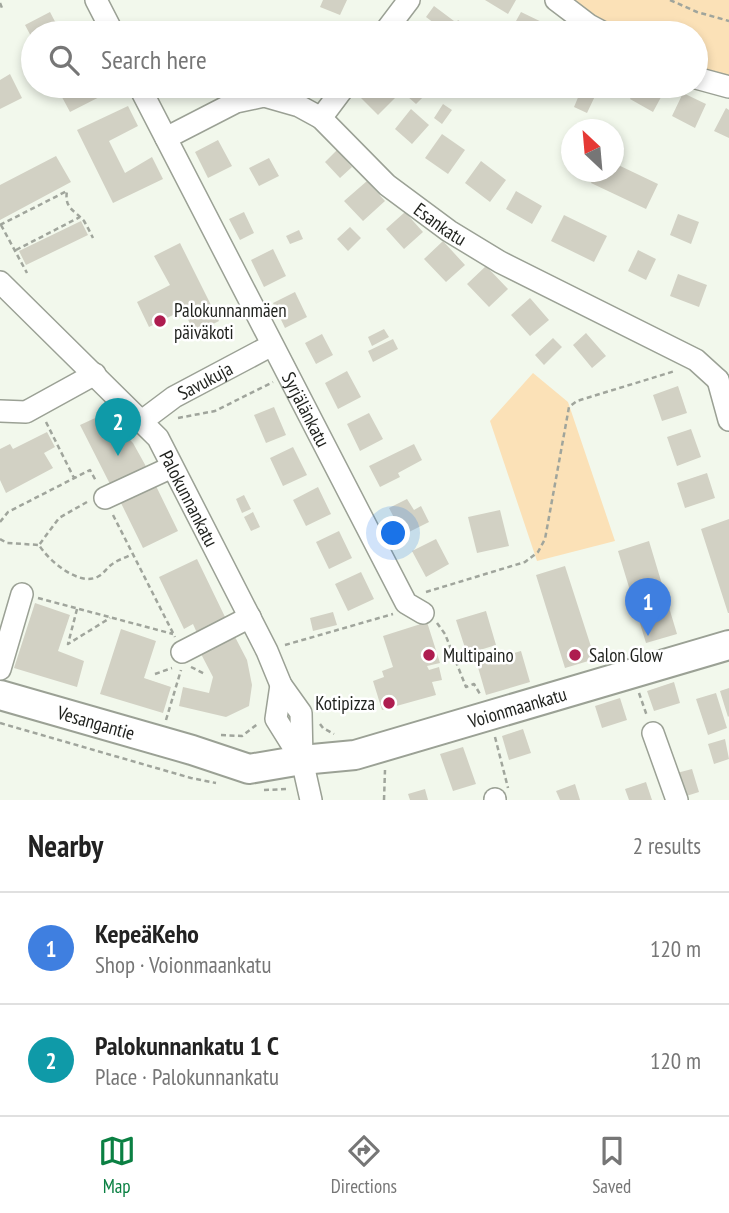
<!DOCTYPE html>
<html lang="en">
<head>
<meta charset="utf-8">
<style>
  :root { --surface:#fff; --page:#f6f6f6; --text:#222; --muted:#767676; --line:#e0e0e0; --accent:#0b8043 }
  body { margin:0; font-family:"PT Sans Narrow",sans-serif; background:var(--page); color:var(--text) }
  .compass { position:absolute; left:561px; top:119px; width:63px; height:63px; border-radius:50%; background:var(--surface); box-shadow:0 4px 10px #0003; rotate:334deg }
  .you { position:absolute; left:394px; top:534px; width:24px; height:24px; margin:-18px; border:5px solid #fff; border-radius:50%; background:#1a73e8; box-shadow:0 0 0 10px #1a73e833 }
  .badge { display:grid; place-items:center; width:46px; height:46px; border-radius:50%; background:var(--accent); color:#fff; font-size:23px; font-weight:700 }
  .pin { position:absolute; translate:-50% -58px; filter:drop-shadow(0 2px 4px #0008) }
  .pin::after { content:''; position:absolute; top:37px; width:24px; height:21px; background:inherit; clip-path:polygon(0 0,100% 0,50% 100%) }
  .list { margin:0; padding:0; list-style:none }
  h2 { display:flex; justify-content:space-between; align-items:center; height:91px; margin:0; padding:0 28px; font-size:30px }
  h2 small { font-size:23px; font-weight:400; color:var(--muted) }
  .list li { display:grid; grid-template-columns:46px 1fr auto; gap:21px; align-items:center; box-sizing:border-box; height:112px; padding:0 28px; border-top:2px solid var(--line) }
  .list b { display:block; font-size:26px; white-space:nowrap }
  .list p { margin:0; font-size:23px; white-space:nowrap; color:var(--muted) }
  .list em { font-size:23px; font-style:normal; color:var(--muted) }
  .icon { flex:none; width:38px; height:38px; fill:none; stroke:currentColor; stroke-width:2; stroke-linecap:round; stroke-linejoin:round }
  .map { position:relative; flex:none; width:729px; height:800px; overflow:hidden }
  .search { position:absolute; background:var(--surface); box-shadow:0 4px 10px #0003; left:21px; right:21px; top:21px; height:77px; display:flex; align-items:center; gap:18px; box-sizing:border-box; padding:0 24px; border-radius:38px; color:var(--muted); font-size:26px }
  .sheet { height:315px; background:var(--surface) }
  nav { display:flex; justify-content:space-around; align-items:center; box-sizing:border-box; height:98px; border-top:2px solid var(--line); background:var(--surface); font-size:19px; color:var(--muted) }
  nav a { display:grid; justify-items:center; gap:4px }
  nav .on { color:var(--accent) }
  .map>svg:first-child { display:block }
  .green { fill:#fbe1b7 }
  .building { fill:#d2d1c4 }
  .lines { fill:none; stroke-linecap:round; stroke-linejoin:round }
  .minor-casing { stroke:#9ba195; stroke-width:24 }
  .major-casing { stroke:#9ba195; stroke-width:32 }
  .path { stroke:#a0a59c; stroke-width:2.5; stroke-dasharray:5 3.5; stroke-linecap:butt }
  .minor { stroke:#fff; stroke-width:21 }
  .major { stroke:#fff; stroke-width:28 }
  .poi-dot { fill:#ae1c4f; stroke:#fff; stroke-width:2.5 }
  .labels { text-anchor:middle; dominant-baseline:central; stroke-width:5; stroke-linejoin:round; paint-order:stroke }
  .street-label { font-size:19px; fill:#1f211d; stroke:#fff }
  .poi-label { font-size:19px; fill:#1f211d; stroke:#fff; text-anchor:start }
</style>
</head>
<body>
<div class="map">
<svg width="729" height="800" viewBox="0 0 729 800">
  <rect width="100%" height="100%" fill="#f2f8ec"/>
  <path class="green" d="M574 0H729V77L696 68V33H625L593 16Z
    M533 373 568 402 615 541 537 561 490 421Z"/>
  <path class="building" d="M323 0H347L340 15 320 7Z
    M485 0H516L508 14Z
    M434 6 454 21 446 32 426 17Z
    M50 12 61 33H33V40L25 25Z
    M521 12 550 26 547 33H518L511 30Z
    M458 20 477 33H449Z
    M255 21 257 33H233L231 26Z
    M10 74 22 98 0 109V80Z
    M56 86H113L115 89 70 112Z
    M369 86H399L392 93 396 97 378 115 359 96Z
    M417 86 426 94 416 104 407 96Z
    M637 86H667L653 112 630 99Z
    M582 88 596 94 587 113 574 107Z
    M683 93 706 104 695 128 672 116Z
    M443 104 452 110 442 124 434 118Z
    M128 106 138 126 109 141 125 173 152 157 163 179 113 203 77 130Z
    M726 108 729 110V138L714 131Z
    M411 109 429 125 412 144 395 129Z
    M442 134 465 150 448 174 425 158Z
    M218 140 232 166 208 178 195 152Z
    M337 150 352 167 340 178 325 162Z
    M56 156 71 182 0 220V185Z
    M269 158 279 176 259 186 249 168Z
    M481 161 506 180 490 202 465 183Z
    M614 163 658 184 646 209 591 183 597 172H614Z
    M367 181 385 201 363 221 344 201Z
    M516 191 542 206 532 224 506 209Z
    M244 212 254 233 240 240 229 219Z
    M405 212 423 232 404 249 386 229Z
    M678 214 699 222 691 244 670 235Z
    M564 215 607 236 594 262 551 241Z
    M81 221 88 235 26 265 19 251Z
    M350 227 361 238 348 251 337 239Z
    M299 230 303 239 290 244 286 236Z
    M443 241 465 265 446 282 424 259Z
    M180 243 219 321 195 333 183 310 149 327 137 302 170 285 154 256Z
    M273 249 286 276 264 287 251 260Z
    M638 250 656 259 646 280 628 271Z
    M486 266 508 289 489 307 467 284Z
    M678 274 707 285 699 307 670 296Z
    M295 292 307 317 285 328 273 303Z
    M530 298 549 320 530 336 511 315Z
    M384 329 389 337 372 346 368 337Z
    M586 333 606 356 592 368 573 345Z
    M322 334 333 355 316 364 305 343Z
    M553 338 562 347 544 365 535 355Z
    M393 339 398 349 373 362 368 351Z
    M347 371 361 397 338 409 325 383Z
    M678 386 687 413 662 421 653 395Z
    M274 407 286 435 266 443 254 415Z
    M369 413 383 439 360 451 347 424Z
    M104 414 133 443 148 470 112 488 80 425Z
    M691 429 701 457 677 466 667 437Z
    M47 432 55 447 44 453 53 468 6 493 0 480V449L10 444 13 449Z
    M414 444 422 460 398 473 400 477 380 487 369 466Z
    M293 447 307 475 283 486 270 458Z
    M707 473 715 498 685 508 677 483Z
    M156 486 178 531 143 548 121 503Z
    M318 487 331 514 306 526 293 500Z
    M244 495 251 509 242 513 236 499Z
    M407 499 414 510 421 506 429 522 403 535 389 508Z
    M500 510 509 546 477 553 468 517Z
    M253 512 260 527 251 531 244 517Z
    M729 519V613H728L701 529Z
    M339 531 352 558 329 569 316 542Z
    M436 539 449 564 426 577 412 551Z
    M649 541 677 634 646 643 618 551Z
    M197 559 226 619 197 633 193 624 184 629 159 577Z
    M565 566 595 659 565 668 536 575Z
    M361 572 374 599 348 611 335 584Z
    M35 603 70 615 58 651 84 661 77 687 14 668Z
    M486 611 496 645 467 654 456 620Z
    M333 612 337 625 313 631 310 618Z
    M427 622 440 663 427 666 429 670 439 667 442 680 432 682 436 695 382 710 373 681 384 677 382 671 393 667 383 636Z
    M121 629 156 641 144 678 171 687 163 713 100 694Z
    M234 635 247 660 252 685 249 706 226 717 179 706 183 687 209 693 213 677 200 652Z
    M521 651 530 682 486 695 477 664Z
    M674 682 680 703 654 711 647 691Z
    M729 688V716L728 717 720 691Z
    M716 693 727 728 708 735 696 699Z
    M620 698 627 720 602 728 595 706Z
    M523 729 531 753 509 760 502 736Z
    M725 739 729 759 714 764 708 744Z
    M463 747 476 784 453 791 440 754Z
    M692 769 699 792 680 798 673 774Z
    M646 782 652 800H629L625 789Z
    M575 784 580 800H560L556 791Z
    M425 789 428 800H410L408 794Z"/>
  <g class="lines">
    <defs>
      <g id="minor">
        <path d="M96 0 113 33"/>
        <path d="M556 0 589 25 604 33"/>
        <path d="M384 33 409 0"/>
        <path d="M696 78 729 87"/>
        <path id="s1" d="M139 86 406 603 423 613"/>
        <path d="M321 118 345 86"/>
        <path id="s2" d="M166 138 236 102 264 96 299 106 321 118 387 185 449 231 500 262 696 360 718 380"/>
        <path id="s3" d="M0 282 158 438 267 651 281 685 301 713 302 760 311 800"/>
        <path d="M718 380 729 420"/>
        <path d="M0 411 26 412 95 374"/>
        <path id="s4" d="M142 421 174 397 272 345"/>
        <path d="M105 498 172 467"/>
        <path d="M182 652 250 617"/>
        <path d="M0 669 22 594"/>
        <path d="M281 685 276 719 301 759"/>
        <path d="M653 733 677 800"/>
        <path d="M495 799V800"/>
      </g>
      <g id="major">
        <path id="s5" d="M0 695 192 750 249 769 302 760 355 755 729 645"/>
      </g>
    </defs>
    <use href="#minor" class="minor-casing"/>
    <use href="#major" class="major-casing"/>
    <path class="path" d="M670 0 697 12 729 21
      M0 3 2 8
      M0 225 67 191C64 209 75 210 84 221 87 226 90 232 93 238
      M1 225 27 273
      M16 250 80 217
      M178 418 215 411 273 382
      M46 422 74 478
      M87 502 59 518 39 545C48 560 80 588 99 576 104 573 107 568 111 565 117 560 125 558 132 554
      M113 515 175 637
      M0 522 8 512 90 470 96 481
      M0 539 7 543 39 545
      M426 592 525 562 538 552 545 539 569 407 577 401 675 371
      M38 598 173 634
      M77 609 68 644 110 618
      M437 623 445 634 466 687 474 684 480 694
      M285 645 393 614
      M191 667 205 674
      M155 674 172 668
      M639 693 647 716
      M166 720 181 670
      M0 723 191 778 216 783
      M320 724 323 728 334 734
      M221 735 242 736 259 723
      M495 737 508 788
      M264 790 289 789
      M384 800 385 770"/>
    <use href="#minor" class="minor"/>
    <use href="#major" class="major"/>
  </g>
  <g class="poi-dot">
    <circle cx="160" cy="321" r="7"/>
    <circle cx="429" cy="655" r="7"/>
    <circle cx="575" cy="655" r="7"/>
    <circle cx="389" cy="703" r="7"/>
  </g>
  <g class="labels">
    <g class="street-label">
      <text stroke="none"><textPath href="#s2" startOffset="329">Esankatu</textPath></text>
      <text stroke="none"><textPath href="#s4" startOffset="75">Savukuja</textPath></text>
      <text stroke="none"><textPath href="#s1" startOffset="364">Syrjälänkatu</textPath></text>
      <text stroke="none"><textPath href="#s3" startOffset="290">Palokunnankatu</textPath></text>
      <text stroke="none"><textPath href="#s5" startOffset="536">Voionmaankatu</textPath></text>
      <text stroke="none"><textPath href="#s5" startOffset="100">Vesangantie</textPath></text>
    </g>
    <g class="poi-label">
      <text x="174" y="310">Palokunnanmäen<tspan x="174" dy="22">päiväkoti</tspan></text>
      <text x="443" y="655">Multipaino</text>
      <text x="589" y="655">Salon Glow</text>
      <text x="375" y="703" text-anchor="end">Kotipizza</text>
    </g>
  </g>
</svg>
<svg class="compass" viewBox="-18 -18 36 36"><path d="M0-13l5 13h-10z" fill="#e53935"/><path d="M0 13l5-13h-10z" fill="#767676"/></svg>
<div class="you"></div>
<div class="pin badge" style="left:648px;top:636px;background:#3f7fe0">1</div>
<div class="pin badge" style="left:118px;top:456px;background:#0f9aa8">2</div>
<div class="search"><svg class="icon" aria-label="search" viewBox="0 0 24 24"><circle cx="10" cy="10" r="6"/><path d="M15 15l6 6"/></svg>Search here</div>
</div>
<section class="sheet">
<h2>Nearby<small>2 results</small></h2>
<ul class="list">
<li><span class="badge" style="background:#3f7fe0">1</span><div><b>KepeäKeho</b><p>Shop · Voionmaankatu</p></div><em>120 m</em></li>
<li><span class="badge" style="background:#0f9aa8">2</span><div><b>Palokunnankatu 1 C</b><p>Place · Palokunnankatu</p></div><em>120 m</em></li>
</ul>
</section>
<nav>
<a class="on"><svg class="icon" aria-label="map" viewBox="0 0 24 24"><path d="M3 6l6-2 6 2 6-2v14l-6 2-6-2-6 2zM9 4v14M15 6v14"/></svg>Map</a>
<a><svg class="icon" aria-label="directions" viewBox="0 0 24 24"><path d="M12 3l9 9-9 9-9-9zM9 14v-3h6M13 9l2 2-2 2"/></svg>Directions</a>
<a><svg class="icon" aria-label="saved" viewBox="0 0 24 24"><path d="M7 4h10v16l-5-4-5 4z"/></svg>Saved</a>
</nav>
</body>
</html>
